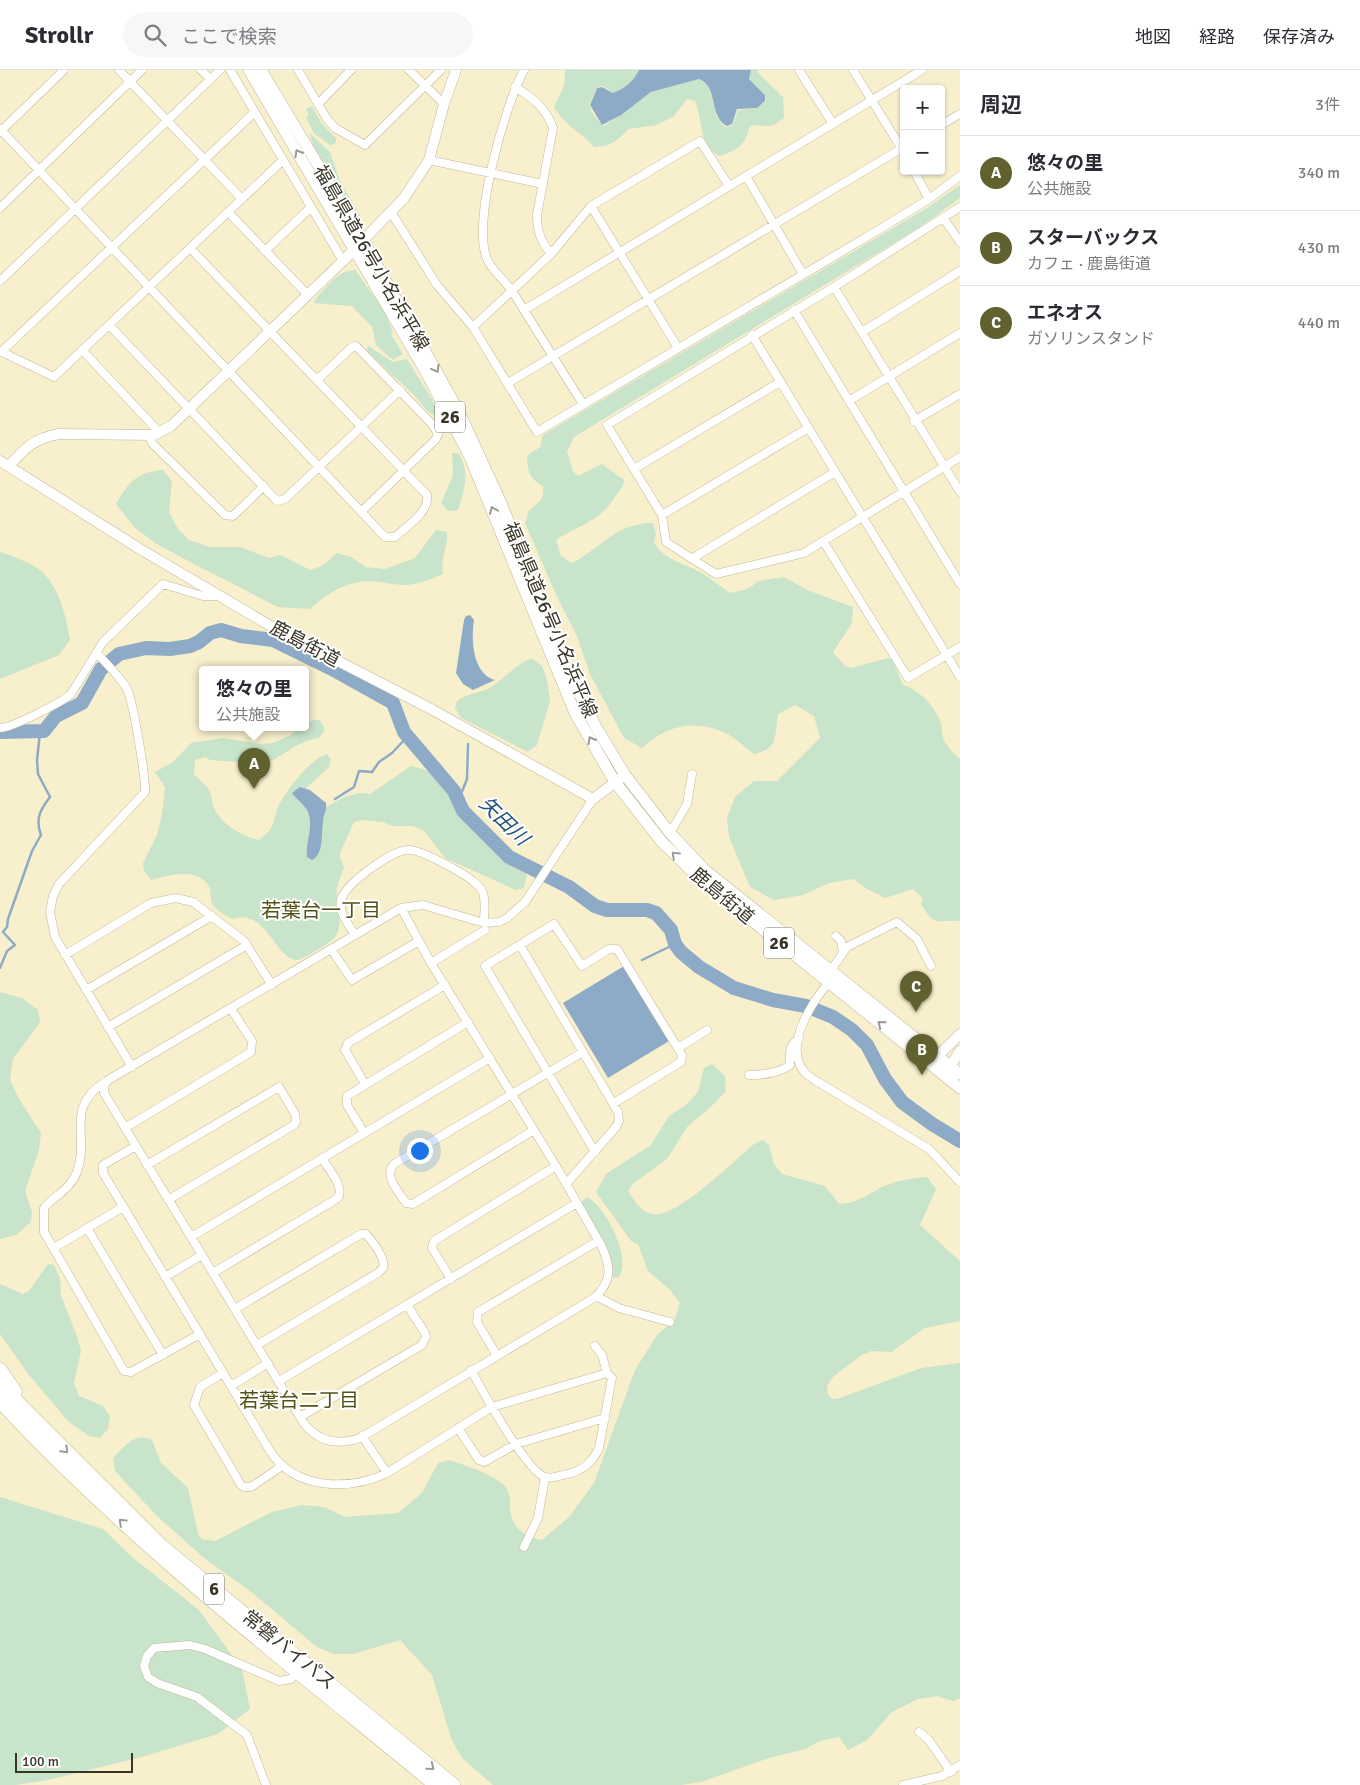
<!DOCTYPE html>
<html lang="ja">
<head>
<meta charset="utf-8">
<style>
  :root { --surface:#fff; --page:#f7f7f7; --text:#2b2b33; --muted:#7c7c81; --line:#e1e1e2; --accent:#60612e }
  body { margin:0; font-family:Signika,"Noto Sans JP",sans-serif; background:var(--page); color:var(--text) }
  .controls { position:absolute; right:15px; top:15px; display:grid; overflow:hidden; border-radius:5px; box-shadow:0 1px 4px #0004 }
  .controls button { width:45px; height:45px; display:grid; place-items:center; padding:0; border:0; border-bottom:1px solid var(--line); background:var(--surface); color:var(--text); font:25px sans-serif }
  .scale { position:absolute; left:15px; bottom:12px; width:118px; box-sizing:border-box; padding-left:5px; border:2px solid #393628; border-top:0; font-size:14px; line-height:18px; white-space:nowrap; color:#393628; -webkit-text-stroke:4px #fff; paint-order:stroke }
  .you { position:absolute; left:419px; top:1080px; width:18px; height:18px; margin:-12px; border:4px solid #fff; border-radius:50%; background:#1a73e8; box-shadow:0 0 0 8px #1a73e833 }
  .badge { display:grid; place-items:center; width:32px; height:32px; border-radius:50%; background:var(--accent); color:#fff; font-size:16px; font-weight:700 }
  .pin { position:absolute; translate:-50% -41px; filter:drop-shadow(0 1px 2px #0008) }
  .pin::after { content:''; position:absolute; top:26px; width:18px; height:15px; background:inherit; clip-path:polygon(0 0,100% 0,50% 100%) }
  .popup { position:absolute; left:199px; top:596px; width:110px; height:65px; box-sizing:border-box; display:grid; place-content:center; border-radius:5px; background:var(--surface); filter:drop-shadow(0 1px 4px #0005); font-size:16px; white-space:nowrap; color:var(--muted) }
  .popup b { font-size:19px; color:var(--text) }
  .popup::after { content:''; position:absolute; left:50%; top:100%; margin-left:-10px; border:10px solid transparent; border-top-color:var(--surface) }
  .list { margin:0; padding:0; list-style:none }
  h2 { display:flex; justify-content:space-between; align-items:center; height:65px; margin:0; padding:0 20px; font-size:21px }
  h2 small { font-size:16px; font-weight:400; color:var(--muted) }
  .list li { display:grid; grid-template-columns:32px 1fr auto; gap:15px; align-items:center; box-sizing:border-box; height:75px; padding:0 20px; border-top:1px solid var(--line) }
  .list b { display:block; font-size:19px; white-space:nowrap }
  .list p { margin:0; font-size:16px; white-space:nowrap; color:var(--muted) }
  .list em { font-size:16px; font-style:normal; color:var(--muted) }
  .icon { flex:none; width:28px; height:28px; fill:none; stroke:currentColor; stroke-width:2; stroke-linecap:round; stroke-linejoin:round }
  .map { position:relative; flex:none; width:960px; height:1715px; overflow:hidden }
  header { display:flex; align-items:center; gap:30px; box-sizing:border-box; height:70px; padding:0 25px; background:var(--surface); border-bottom:1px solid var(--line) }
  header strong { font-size:24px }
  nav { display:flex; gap:28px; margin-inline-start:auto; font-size:18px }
  .search { width:350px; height:45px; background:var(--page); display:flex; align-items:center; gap:12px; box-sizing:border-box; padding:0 18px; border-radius:28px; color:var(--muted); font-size:19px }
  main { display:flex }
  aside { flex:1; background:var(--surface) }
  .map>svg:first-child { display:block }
  .green { fill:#c8e4ca }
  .water { fill:#8dabc7 }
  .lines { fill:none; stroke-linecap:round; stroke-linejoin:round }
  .stream { stroke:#8dabc7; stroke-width:2.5 }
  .river { stroke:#8dabc7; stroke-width:14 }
  .street-casing { stroke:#c0b797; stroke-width:9 }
  .secondary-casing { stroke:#c0b797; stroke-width:11 }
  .primary-casing { stroke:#c0b797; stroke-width:12 }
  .highway-casing { stroke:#c0b797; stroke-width:15 }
  .street { stroke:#fff; stroke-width:8 }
  .secondary { stroke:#fff; stroke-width:10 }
  .primary { stroke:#fff; stroke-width:11 }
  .highway { stroke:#fff; stroke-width:14 }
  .oneway { stroke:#9c9a94 }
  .labels { text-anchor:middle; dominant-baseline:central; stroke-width:4; stroke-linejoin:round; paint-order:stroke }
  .shield { fill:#fff; stroke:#747268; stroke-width:1 }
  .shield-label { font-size:18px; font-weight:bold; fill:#393628 }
  .street-label { font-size:19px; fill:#393628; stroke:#fff }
  .water-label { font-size:20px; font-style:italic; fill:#235177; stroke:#fff }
  .neighbourhood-label { font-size:20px; fill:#535317; stroke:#fff }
</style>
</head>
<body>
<header>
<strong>Strollr</strong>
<div class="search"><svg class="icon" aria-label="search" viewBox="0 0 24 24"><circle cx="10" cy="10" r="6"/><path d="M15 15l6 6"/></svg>ここで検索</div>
<nav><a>地図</a><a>経路</a><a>保存済み</a></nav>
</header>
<main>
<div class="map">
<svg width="960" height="1715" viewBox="0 0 960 1715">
  <rect width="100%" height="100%" fill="#f8efcd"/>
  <path class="green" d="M565 0H639C633 12 625 18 613 23L603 16 597 17 589 35 594 46 604 56 652 22 699 9C718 18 708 46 726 57L732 55 738 40 757 38 766 31 765 25 749 9 751 0H758L757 2 783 27 784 48C766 62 767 53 750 56 744 76 739 80 719 86 698 73 703 51 695 31L687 29 674 46 657 55 628 59C618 70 610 77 594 77 579 60 567 58 554 37L564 16Z
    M312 36 322 54 336 68V72L331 76 314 63 306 48 309 44 306 39Z
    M309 62 330 82 340 111 361 147 358 152 316 85Z
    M960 115V128L920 157 574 367 567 382 573 401 578 406 602 394 624 410C624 416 619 421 615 427 598 453 580 454 556 470L561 486 572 493 576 491C604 475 617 453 653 453L656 464 654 473C665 490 683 493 700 502 710 508 720 516 730 523L747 519 759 511 784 507 807 520 853 537 852 553 833 582 845 596 851 598 888 588 892 589 903 615C919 620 935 636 941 653 942 656 941 660 942 664 944 674 952 682 960 689V851C937 849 936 859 921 834L923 829 913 819 885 828 867 819 854 809 829 813 803 825 774 830 750 817 729 767 727 748 735 727 754 711H777L820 668 814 646 795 635 778 644C774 666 780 678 754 684 745 678 735 667 725 663 695 649 666 655 642 678L624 668 590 604 577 566 558 529 525 453C527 450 527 443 529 441 538 430 544 435 543 416 530 409 527 401 527 386L540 377 543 365 927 138Z
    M354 198 384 241 393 262 391 264 403 284 393 290 376 275 372 257 352 236 314 233 316 228C326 219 339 199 353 201Z
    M368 276 393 292 407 289 438 339 435 346C426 342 423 335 416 327 400 311 382 297 367 280Z
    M452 383H458C471 402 464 420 458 440L448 441 441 433 453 406Z
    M163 400 172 411 169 442 178 459 189 470 210 477H240L269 488 281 485 310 500 322 496 337 483 351 487 366 497 385 499 415 488 436 460 447 462C448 477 440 489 443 504 431 509 419 514 406 515 393 515 380 511 368 511 345 512 326 524 310 539L278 537 192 493 155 473 134 457 116 434C129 412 137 402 163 400Z
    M0 482C12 486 33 493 42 502 60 518 66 547 70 570L59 585 0 609Z
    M532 588 542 596 547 610 550 631 537 675 528 682 461 648 455 638 457 631C468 623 482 623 493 616 508 606 513 596 532 588Z
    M313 650H320L325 660 319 668C293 672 285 687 263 694L210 690 206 687 195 690 194 704C199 710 207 715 210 722 213 730 212 738 218 745 228 758 243 766 258 770 276 760 272 750 279 735 287 720 310 689 327 684L331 690 329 697 301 723 321 740 344 727 360 723 370 724 411 696 441 704 450 709 484 761 527 805 524 818 516 820 445 788 424 761 413 756H392L383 752 363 750 354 752 340 783V788L344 797C342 804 338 811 337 818 334 832 344 851 337 864 332 873 312 883 303 888 282 900 272 853 247 848 242 846 236 848 232 849 226 845 216 841 213 835 209 829 212 822 209 816 197 797 169 805 151 810L144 801 143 793 157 765 162 744 165 717 155 702 173 692 191 673 223 668 260 674 273 673 289 666 300 658H305V654Z
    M0 922 22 928 38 940 40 952 13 989 10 1010 19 1029 41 1063 39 1080 25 1121 32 1142 31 1152 16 1165 0 1169Z
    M712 994 725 1006 726 1021 715 1033 687 1057 667 1089 634 1113 628 1121C635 1131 640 1142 653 1144 676 1149 735 1090 754 1074L763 1070 769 1075 774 1094 782 1104 825 1116 839 1134C858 1134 870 1122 887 1115 899 1110 914 1108 927 1107L936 1119 920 1155 960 1191V1251L925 1258 891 1282 871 1281 860 1286 833 1307 827 1316 828 1325 833 1329 840 1328 921 1298 960 1293V1628L953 1631 937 1626 918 1629 892 1642 867 1670 848 1680 839 1667 820 1671 805 1679 769 1688 701 1712 681 1715H493L462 1688 452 1671 432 1605 400 1570 353 1584H334L317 1577 250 1521 204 1488 156 1445 115 1401 113 1388C125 1377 135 1361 152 1370L161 1393 188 1418 198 1464 202 1469 215 1471 272 1442 302 1435 324 1437 345 1447 398 1443 422 1423 438 1393 449 1390C462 1394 501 1407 507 1419 510 1424 510 1432 510 1438 512 1459 523 1465 542 1470L569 1447 594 1413 635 1300 657 1265 674 1251 680 1233 670 1220 648 1201 638 1174 631 1171 596 1122 607 1103 651 1075 669 1046 686 1035 698 1022 704 998Z
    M587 1127C606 1137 632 1188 619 1207L613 1208 583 1140 581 1132Z
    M48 1194 54 1195 60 1208 61 1226 77 1266 81 1281 74 1313 79 1326 103 1336 110 1346 108 1359 100 1368 89 1366 69 1352 29 1305 0 1264V1214L23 1224 29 1221Z
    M0 1427 103 1459 132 1487 199 1540 242 1599 250 1639 218 1664 142 1687 48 1710 16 1715H0Z"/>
  <path class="water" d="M639 0H751L749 9 765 25V31L757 38 737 39 732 54 727 56C708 46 719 17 699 9L651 22 621 45 602 55 590 35 597 18 602 17 613 23C625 18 633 12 639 0Z
    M470 545 474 550C471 569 472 603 495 610L473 620 463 614 456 603 464 550 466 546Z
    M300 717 310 720 326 733C327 742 323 745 323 752 321 765 324 784 312 790L307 787C305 773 314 757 308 742 305 735 297 730 292 723Z
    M624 896 669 971 608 1008 563 933Z"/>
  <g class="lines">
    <path class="stream" d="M335 729 354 717 359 701 372 702 379 692 392 683 408 666
      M459 729 467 709 468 674
      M642 890 675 874
      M0 898 7 881 15 875 3 862 7 857 8 849 32 781 41 765C35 749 40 740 50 727L38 704 37 690 40 662"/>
    <path class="river" d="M0 662 44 661 56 646 82 633 101 599 119 584 146 578 170 579 190 576 199 572 210 563 221 560 241 566 273 570 332 599 393 633 404 662 454 721 463 741 509 787 569 817 595 836 607 840H647L656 843 671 860 675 874 681 882 699 897 734 918 773 930 806 936 833 947 852 960 867 975 885 1009 902 1032 932 1054 960 1071"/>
    <defs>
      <path id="street" d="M119 0 242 129
        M201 0 210 9
        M230 0 343 191
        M298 0 327 49 335 58 365 75 441 0
        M409 0 444 34
        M524 0C505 35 470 156 488 191 494 203 507 212 514 224 537 261 560 298 583 334
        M799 0 833 54
        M853 0 903 81
        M515 17C533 28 546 38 553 58L537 145C537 162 541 171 551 184
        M318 34 351 0
        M941 55 960 44
        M0 59 385 467H395C406 457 430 442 427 425L190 178
        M0 62 64 0
        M429 90 543 114
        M914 101 929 129
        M746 106 803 204
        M591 136 678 278
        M960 137 834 217 607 355 662 445 666 472 716 504 804 483 960 387
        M0 138 142 0
        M228 142 307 224
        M391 142 437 215 473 257 537 362 880 159 929 129 960 106
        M944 149 960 172
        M265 181 311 137
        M0 211 220 0
        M834 217 960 422
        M524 240 922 0
        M794 240 960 514
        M109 255 277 431 285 429 400 320
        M473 257 551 184 591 136 700 71 729 116
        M862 262 960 201
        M752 265 960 607
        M82 280 160 363
        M0 281 54 307 283 90
        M1 282 255 42
        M317 310 352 277 356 276 432 354 438 364 436 369 361 442
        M508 313 904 77
        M849 331 960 263
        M914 351 960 324
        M149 365 152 373 225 445 233 446 264 416
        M634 399 780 312
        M662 445 808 358
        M823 471 908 608 960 577
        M693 488 835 402
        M97 583C106 594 119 605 127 619 133 630 146 709 145 722L59 814 53 826 50 842 55 867 132 997
        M0 658C12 658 62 632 71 624L103 572 163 514 203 526H220
        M670 763 687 734 692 704
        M401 838 431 893 556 1096 601 1175C611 1196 613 1211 594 1228L360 1368C337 1376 318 1372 303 1352L104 1023V1016L108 1010 401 838 423 835 484 853 499 852 507 848 525 832 593 729
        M355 865C349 855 338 842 341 830 346 813 390 782 407 780 419 778 463 803 473 811 477 814 481 818 483 823 486 831 484 844 484 853
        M836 866 841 871 843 882
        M520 875 618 1042 619 1051 616 1057 566 1114
        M331 879 352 910 419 871
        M65 885 151 833 176 828 193 832 244 871 272 915
        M431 893 485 860
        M834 896 847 877 897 852 917 869 931 896
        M829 912C813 931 784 974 803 1000 806 1005 813 1009 818 1012L929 1079 960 1112
        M86 920 212 846
        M108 957 247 875
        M678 978 707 960
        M749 1005C762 1005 779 1003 790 995 790 983 788 975 799 969
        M105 1012C64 1038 90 1066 77 1102 70 1120 55 1125 44 1138V1162L124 1301 131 1302 200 1264
        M365 1014 345 980 348 973 445 915
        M125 1058 251 982 252 971 231 939
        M534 1060 413 1134 406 1133C399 1122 383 1106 394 1094L583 982
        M364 1063 347 1035V1026L468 952
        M136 1076 103 1095V1103L270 1381C295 1420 349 1421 387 1403L492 1337 607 1303 612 1308 599 1378C592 1393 583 1400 568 1404 561 1405 551 1409 545 1407 527 1402 482 1320 471 1300
        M595 1082 485 896 554 854 582 896 609 879H617L682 985 681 992 614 1033
        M147 1095 279 1017 295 1044 296 1052 294 1055 168 1130
        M87 1158 163 1285
        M191 1167 490 988
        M54 1178 123 1137
        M213 1203 338 1128C345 1117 328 1099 322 1088
        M165 1207 202 1185
        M451 1209 432 1178 434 1171 556 1096
        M596 1226 619 1238 670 1252
        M235 1239 361 1164H366C372 1171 386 1188 383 1198L378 1203 257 1275
        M595 1276 602 1285 607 1303
        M496 1284 477 1252 478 1242 598 1171
        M223 1303 200 1317 194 1335 241 1415 244 1417H251L282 1396
        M279 1311 577 1133
        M231 1316 268 1293
        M300 1347 422 1275 426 1267 425 1263 407 1235
        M458 1358 479 1390 484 1392 516 1374 605 1348
        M362 1366 387 1403
        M524 1477 538 1448 545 1407
        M919 1662 928 1669 951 1702
        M266 1715 247 1665 197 1627 157 1613 148 1607 144 1596 147 1586 154 1578 190 1575 205 1579 279 1611 291 1609 298 1601
        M903 1715 942 1706 960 1695"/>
      <path id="secondary" d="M0 391 140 479 274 558 431 639 593 729 625 705
        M9 396C26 377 33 369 59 364L154 365 171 356 343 191 404 128 429 90 444 34 456 0
        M933 991 960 964
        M947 1001 960 981"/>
      <path id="primary" d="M249 0 426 302 470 387 575 643 615 712 662 772 699 808 960 1018
        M261 0 363 170 460 344 501 433 567 599 596 657 625 705 670 763 705 800 960 1004"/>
      <path id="highway" d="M0 1300 15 1322
        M0 1315 161 1476 453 1715
        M0 1331C132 1473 287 1592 436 1715"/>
    </defs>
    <use href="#street" class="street-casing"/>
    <use href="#secondary" class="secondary-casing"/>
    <use href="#primary" class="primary-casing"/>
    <use href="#highway" class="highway-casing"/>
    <use href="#street" class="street"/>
    <use href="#secondary" class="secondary"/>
    <use href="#primary" class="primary"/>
    <use href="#highway" class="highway"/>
  </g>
  <defs><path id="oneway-chevron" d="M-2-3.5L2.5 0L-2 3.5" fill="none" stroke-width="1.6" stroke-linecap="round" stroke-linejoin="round" transform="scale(1.25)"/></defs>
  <g class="oneway">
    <use href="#oneway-chevron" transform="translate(298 83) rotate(-120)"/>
    <use href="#oneway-chevron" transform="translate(436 299) rotate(61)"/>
    <use href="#oneway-chevron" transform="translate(493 440) rotate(-113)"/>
    <use href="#oneway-chevron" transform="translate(591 670) rotate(-120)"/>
    <use href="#oneway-chevron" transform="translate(675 785) rotate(-136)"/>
    <use href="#oneway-chevron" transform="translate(881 954) rotate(-141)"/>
    <use href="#oneway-chevron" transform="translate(65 1380) rotate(45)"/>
    <use href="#oneway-chevron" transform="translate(122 1452) rotate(-137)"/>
    <use href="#oneway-chevron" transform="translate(431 1697) rotate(39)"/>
  </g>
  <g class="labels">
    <g class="shield">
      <rect x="435" y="331.5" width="30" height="31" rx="4"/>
      <rect x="764" y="857.5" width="30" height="31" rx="4"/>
      <rect x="204" y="1503.5" width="20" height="31" rx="4"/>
    </g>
    <g class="shield-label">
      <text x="450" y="347">26</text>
      <text x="779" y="873">26</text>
      <text x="214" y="1519">6</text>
    </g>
    <g class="street-label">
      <text transform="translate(371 188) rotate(60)">福島県道26号小名浜平線</text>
      <text transform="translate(550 550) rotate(67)">福島県道26号小名浜平線</text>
      <text transform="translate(305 574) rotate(28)">鹿島街道</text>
      <text transform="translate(722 826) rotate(40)">鹿島街道</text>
      <text transform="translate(289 1580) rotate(39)">常磐バイパス</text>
    </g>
    <g class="water-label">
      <text transform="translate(504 751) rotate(44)">矢田川</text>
    </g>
    <g class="neighbourhood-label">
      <text x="321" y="840">若葉台一丁目</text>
      <text x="299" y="1330">若葉台二丁目</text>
    </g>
  </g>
</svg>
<div class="controls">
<button>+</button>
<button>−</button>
</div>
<div class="scale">100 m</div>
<div class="you"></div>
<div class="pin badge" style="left:254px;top:719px">A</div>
<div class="popup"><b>悠々の里</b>公共施設</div>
<div class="pin badge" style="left:922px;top:1005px">B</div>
<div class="pin badge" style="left:916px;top:942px">C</div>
</div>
<aside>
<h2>周辺<small>3件</small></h2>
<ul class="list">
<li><span class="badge">A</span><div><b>悠々の里</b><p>公共施設</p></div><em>340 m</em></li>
<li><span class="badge">B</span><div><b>スターバックス</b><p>カフェ · 鹿島街道</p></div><em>430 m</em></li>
<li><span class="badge">C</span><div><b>エネオス</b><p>ガソリンスタンド</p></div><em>440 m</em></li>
</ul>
</aside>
</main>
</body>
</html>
